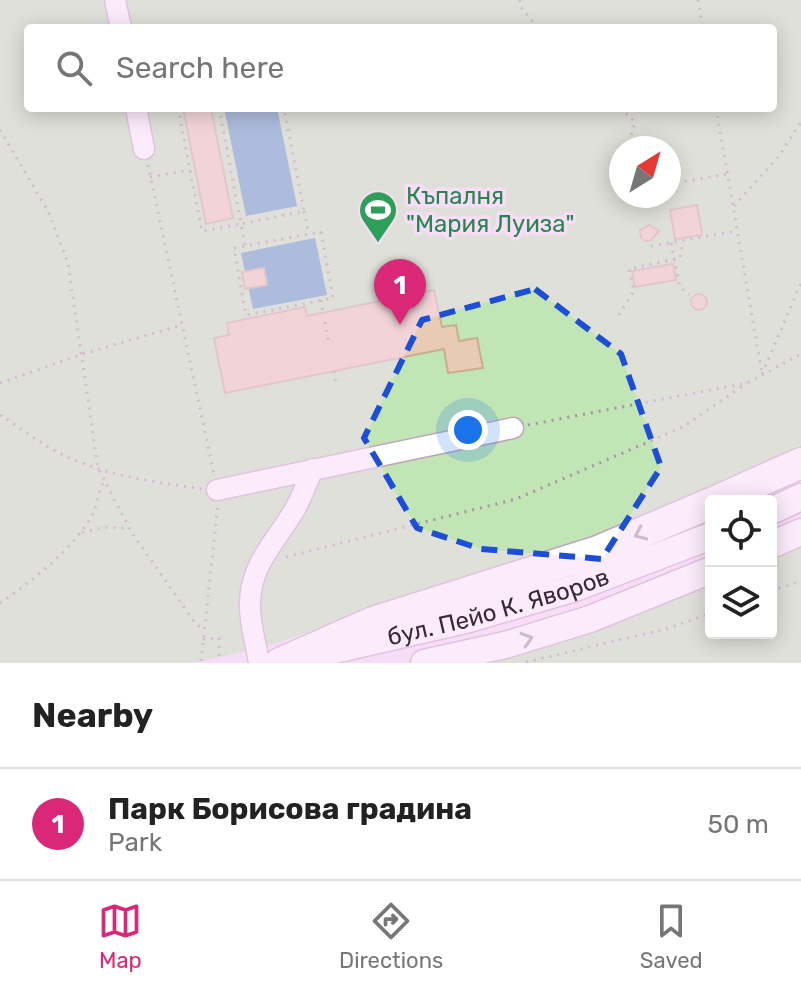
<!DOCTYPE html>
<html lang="en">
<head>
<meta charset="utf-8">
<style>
  :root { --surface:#fff; --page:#f6f6f6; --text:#222; --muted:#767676; --line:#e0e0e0; --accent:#db2777 }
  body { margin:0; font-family:Rubik,sans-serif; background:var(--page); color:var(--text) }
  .controls { position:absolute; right:24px; bottom:24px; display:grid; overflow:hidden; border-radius:8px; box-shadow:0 4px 20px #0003 }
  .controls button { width:72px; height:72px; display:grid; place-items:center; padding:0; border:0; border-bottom:2px solid var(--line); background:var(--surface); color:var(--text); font:40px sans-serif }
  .compass { position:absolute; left:609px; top:136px; width:72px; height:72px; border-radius:50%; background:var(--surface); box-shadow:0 4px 20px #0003; rotate:37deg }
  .you { position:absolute; left:468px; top:430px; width:28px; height:28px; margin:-20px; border:6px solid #fff; border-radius:50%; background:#1a73e8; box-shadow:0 0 0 12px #1a73e833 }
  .badge { display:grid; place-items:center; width:52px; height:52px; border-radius:50%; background:var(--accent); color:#fff; font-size:26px; font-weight:700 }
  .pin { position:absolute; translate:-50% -66px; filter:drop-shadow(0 2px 4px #0008) }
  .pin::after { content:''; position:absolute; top:42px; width:28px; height:24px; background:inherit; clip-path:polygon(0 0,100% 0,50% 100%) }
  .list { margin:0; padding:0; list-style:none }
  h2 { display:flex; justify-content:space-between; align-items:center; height:104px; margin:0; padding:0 32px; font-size:34px }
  h2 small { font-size:26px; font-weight:400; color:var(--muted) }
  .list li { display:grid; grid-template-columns:52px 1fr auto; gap:24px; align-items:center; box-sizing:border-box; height:112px; padding:0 32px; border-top:2px solid var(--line) }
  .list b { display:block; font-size:30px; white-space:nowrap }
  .list p { margin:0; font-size:26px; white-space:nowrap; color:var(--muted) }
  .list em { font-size:26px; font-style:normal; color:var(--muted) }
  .icon { flex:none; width:44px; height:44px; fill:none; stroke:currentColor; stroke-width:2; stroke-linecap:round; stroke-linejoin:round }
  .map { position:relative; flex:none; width:801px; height:663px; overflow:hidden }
  .search { position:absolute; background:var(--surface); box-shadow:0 4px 20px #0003; left:24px; right:24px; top:24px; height:88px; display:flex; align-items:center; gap:20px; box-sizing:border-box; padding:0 28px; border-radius:8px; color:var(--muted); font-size:30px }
  .sheet { height:216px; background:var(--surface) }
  nav { display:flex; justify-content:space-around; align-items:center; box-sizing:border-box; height:112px; border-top:2px solid var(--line); background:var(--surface); font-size:22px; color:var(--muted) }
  nav a { display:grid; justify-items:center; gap:4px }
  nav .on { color:var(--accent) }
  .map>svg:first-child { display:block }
  .green { fill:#c2e5b5; fill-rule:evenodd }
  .water { fill:#5093bd }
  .building { fill:#e8cbb2; stroke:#c8ac94; stroke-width:2 }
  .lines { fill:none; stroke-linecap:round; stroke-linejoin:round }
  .minor-casing { stroke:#c0a5be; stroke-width:23 }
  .major-casing { stroke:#c0a5be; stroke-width:29 }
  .highway-casing { stroke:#c0a5be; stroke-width:33 }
  .path { stroke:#a691a5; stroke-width:3; stroke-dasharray:2 6; stroke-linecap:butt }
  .minor { stroke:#fff; stroke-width:20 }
  .major { stroke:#fff; stroke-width:26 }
  .highway { stroke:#fff; stroke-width:30 }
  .oneway { stroke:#9a959a }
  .marked { fill:none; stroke:#1d4ed8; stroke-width:6; stroke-dasharray:16 10; stroke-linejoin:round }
  .labels { text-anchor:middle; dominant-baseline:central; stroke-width:7; stroke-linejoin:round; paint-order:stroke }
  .leisure-label { font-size:24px; fill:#27864d; stroke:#f9dcf7; text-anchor:start }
  .street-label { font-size:24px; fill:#362b35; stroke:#f9dcf7 }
</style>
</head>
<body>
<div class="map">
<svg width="801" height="663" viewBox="0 0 801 663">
  <rect width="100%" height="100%" fill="#f9dcf7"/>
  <path class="green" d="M0 0H801V454L571 549 257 649 192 663H0ZM28 28H773V108H28ZM621 148H669V196H621Z
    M801 544V663H463L711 582V633H771V557Z"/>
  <path class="water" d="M224 108H277L297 206 246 216Z
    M315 238 327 295 253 309 241 253Z"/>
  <path class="building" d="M183 108H211L233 218 206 224Z
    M697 205 702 235 675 239 670 210Z
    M649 225 659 231 651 240 646 241 641 238 640 230Z
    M673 264 676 280 635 287 632 271Z
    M264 268 267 285 245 289 242 272Z
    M434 290 442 327 456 325 459 341 477 338 483 368 448 373 444 349 225 393 214 338 229 335 227 323 305 307 307 316Z
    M691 302a8 8 0 1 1 16 0a8 8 0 1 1-16 0Z"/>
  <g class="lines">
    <defs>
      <path id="minor" d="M115 0 121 28
        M136 108 144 149
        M217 490 513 428
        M259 663C256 643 249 623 250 602 251 565 274 543 292 514 301 500 306 484 313 469"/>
      <g id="major">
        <path d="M771 511 801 497"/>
        <path d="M771 545 801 532"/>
        <path id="s1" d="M326 652 469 619 575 588 711 536"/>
        <path d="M424 663 505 645 590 619 711 570"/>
      </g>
      <path id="highway" d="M716 501 801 463
        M280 663 373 622 598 551 711 503"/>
    </defs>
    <use href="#minor" class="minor-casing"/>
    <use href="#major" class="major-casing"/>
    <use href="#highway" class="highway-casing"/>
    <path class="path" d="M520 0V6L538 28
      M698 0 703 28
      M178 108 202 231 241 224 245 246
      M219 108 241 224 304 211 284 108
      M620 108 635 122 628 148
      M716 108 762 374
      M0 130 48 211 68 263 98 468 132 533 193 620 203 630
      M148 165 214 474
      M150 177 190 170
      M669 184 727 174
      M734 206 779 156 801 122
      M304 211 309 234
      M321 232 333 298 246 315 234 248Z
      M671 243 680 287 689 295
      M651 246 736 231
      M321 300 323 313
      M619 315 634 291 629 269 680 258 683 241
      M325 322 329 346
      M334 371 336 387
      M762 374 801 283
      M0 383 83 354 182 325
      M0 415C21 428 41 444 63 455 107 476 155 482 202 489
      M528 425 747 383 801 354
      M82 532 108 527 129 529
      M286 557 516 499 683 427 747 383
      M771 591 801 581
      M0 603C31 582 72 550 91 517 98 506 96 493 104 482
      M203 639 219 638V658
      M201 661 218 505
      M526 662 666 629 711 613"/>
    <use href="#minor" class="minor"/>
    <use href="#major" class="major"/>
    <use href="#highway" class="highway"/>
  </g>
  <defs><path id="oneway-chevron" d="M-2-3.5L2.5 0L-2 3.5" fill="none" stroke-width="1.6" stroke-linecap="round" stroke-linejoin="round" transform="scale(2)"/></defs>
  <g class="oneway">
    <use href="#oneway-chevron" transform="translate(640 534) rotate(156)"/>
    <use href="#oneway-chevron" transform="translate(527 639) rotate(-17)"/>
  </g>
  <path d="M0 0H801V663H0ZM535 289 621 354 661 467 602 559 481 549 417 528 364 438 422 320Z" fill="#f9dcf7" fill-opacity=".55" fill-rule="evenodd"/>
  <path class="marked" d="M535 289 621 354 661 467 602 559 481 549 417 528 364 438 422 320Z"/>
  <defs>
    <symbol id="stadium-pin" viewBox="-11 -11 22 30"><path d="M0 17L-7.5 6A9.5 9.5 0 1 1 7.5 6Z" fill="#2e9e5b" stroke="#f9dcf7"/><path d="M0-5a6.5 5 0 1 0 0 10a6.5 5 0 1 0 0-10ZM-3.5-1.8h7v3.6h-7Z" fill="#fff"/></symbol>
  </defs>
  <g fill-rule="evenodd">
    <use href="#stadium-pin" x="356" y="188" width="44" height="60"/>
  </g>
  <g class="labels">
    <g class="leisure-label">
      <text x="406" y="196">Къпалня<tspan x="406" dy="28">"Мария Луиза"</tspan></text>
    </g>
    <g class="street-label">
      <text stroke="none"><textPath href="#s1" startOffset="178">бул. Пейо К. Яворов</textPath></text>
    </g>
  </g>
</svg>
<div class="controls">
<button><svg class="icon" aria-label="locate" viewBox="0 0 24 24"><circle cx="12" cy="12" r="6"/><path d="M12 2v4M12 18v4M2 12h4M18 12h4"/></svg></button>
<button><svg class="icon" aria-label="layers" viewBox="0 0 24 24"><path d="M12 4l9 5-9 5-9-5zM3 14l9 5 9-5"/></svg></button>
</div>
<svg class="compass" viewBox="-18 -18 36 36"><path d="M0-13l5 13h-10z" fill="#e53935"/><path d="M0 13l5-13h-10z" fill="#767676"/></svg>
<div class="you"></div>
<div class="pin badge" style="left:400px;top:325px">1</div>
<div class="search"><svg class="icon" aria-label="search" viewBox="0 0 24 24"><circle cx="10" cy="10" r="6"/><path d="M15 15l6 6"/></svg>Search here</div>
</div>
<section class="sheet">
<h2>Nearby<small></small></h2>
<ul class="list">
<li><span class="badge">1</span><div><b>Парк Борисова градина</b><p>Park</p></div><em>50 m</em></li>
</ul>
</section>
<nav>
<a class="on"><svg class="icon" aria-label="map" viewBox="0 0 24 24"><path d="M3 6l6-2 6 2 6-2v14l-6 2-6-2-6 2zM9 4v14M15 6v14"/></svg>Map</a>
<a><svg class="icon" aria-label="directions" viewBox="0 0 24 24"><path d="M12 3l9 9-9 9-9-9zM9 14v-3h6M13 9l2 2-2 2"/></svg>Directions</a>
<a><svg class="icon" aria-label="saved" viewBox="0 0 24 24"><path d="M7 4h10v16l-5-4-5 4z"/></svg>Saved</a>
</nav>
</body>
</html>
